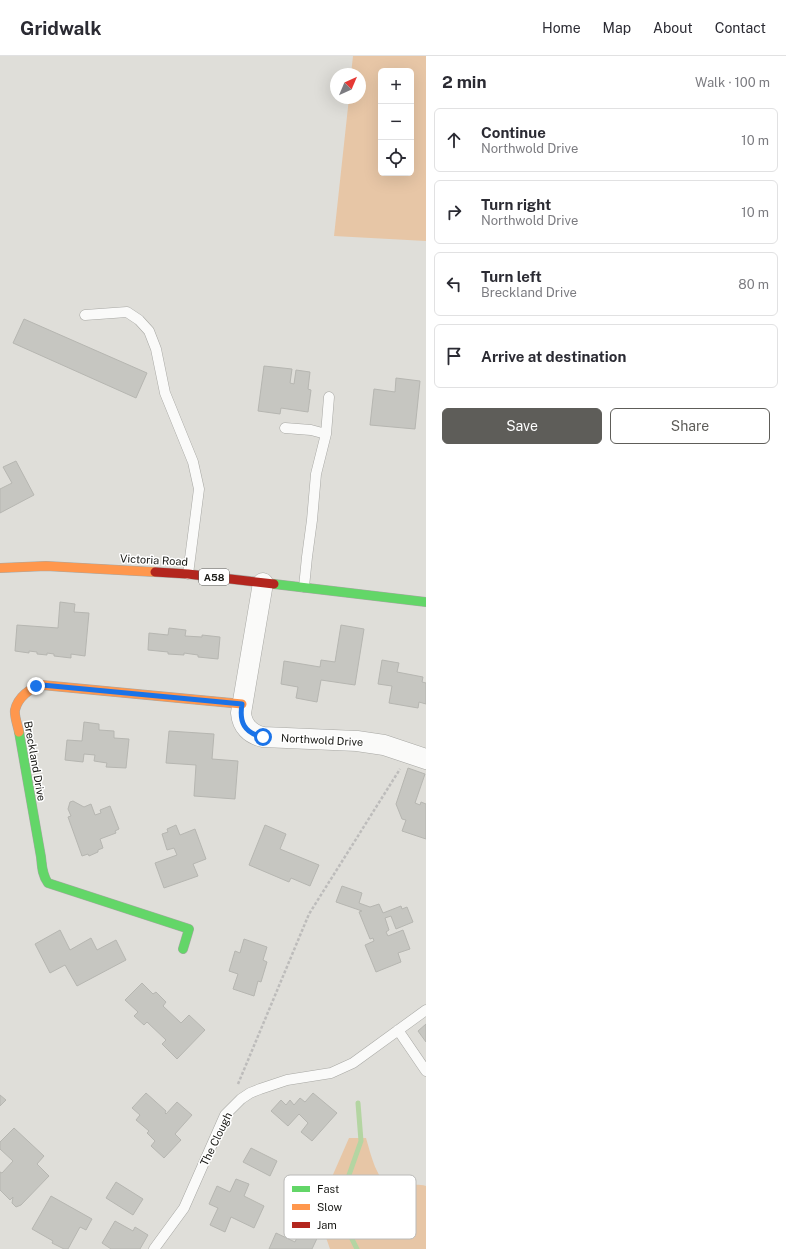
<!DOCTYPE html>
<html lang="en">
<head>
<meta charset="utf-8">
<style>
  :root { --surface:#fff; --page:#f2f2f3; --text:#2b2b33; --muted:#7c7c81; --line:#e1e1e2; --accent:#5e5d59 }
  body { margin:0; font-family:"Public Sans",sans-serif; background:var(--page); color:var(--text) }
  .controls { position:absolute; right:12px; top:12px; display:grid; overflow:hidden; border-radius:6px; box-shadow:0 4px 16px #0002 }
  .controls button { width:36px; height:36px; display:grid; place-items:center; padding:0; border:0; border-bottom:1px solid var(--line); background:var(--surface); color:var(--text); font:20px sans-serif }
  .compass { position:absolute; left:330px; top:12px; width:36px; height:36px; border-radius:50%; background:var(--surface); box-shadow:0 4px 16px #0002; rotate:44deg }
  .stop { position:absolute; width:12px; height:12px; margin:-9px; border:3px solid #1a73e8; border-radius:50%; background:#fff }
  .stop.end { background:#1a73e8; border-color:#fff; box-shadow:0 1px 4px #0008 }
  .list { margin:0; padding:0; list-style:none }
  h2 { display:flex; justify-content:space-between; align-items:center; height:52px; margin:0; padding:0 16px; font-size:17px }
  h2 small { font-size:13px; font-weight:400; color:var(--muted) }
  .list li { display:grid; grid-template-columns:26px 1fr auto; gap:12px; align-items:center; box-sizing:border-box; height:64px; margin:0 8px 8px; padding:0 8px; border:1px solid var(--line); border-radius:6px }
  .list b { display:block; font-size:15px; white-space:nowrap }
  .list p { margin:0; font-size:13px; white-space:nowrap; color:var(--muted) }
  .list em { font-size:13px; font-style:normal; color:var(--muted) }
  .actions { display:flex; gap:8px; padding:12px 16px }
  .actions a { flex:1; padding:9px 0; border:1px solid var(--accent); border-radius:6px; text-align:center; font-size:14px; color:var(--accent) }
  .actions .main { background:var(--accent); color:#fff }
  .icon { flex:none; width:22px; height:22px; fill:none; stroke:currentColor; stroke-width:2; stroke-linecap:round; stroke-linejoin:round }
  .map { position:relative; flex:none; width:426px; height:1193px; overflow:hidden }
  header { display:flex; align-items:center; gap:24px; box-sizing:border-box; height:56px; padding:0 20px; background:var(--surface); border-bottom:1px solid var(--line) }
  header strong { font-size:19px }
  nav { display:flex; gap:22px; margin-inline-start:auto; font-size:14px }
  main { display:flex }
  aside { flex:1; background:var(--surface) }
  .map>svg:first-child { display:block }
  .green { fill:#e7c6a6; fill-rule:evenodd }
  .lines { fill:none; stroke-linecap:round; stroke-linejoin:round }
  .stream { stroke:#b4d5a2; stroke-width:5 }
  .building { fill:#c6c6c1; stroke:#b6b6b1 }
  .lane-casing { stroke:#a7a7a3; stroke-width:11 }
  .street-casing { stroke:#a7a7a3; stroke-width:21 }
  .fast-casing { stroke:#a7a7a3; stroke-width:10 }
  .slow-casing { stroke:#a7a7a3; stroke-width:10 }
  .jam-casing { stroke:#a7a7a3; stroke-width:10 }
  .path { stroke:#bdbcbb; stroke-width:2.5; stroke-dasharray:3 2; stroke-linecap:butt }
  .lane { stroke:#fafaf9; stroke-width:10 }
  .street { stroke:#fafaf9; stroke-width:20 }
  .fast { stroke:#63d668; stroke-width:9 }
  .slow { stroke:#ff974d; stroke-width:9 }
  .jam { stroke:#b3261e; stroke-width:9 }
  .route { stroke:#1a73e8; stroke-width:5 }
  .labels { text-anchor:middle; dominant-baseline:central; stroke-width:3; stroke-linejoin:round; paint-order:stroke }
  .shield { fill:#fff; stroke:#5d5d5a; stroke-width:1 }
  .shield-label { font-size:10px; font-weight:bold; fill:#181814 }
  .street-label { font-size:11px; fill:#181814; stroke:#fff }
  .key { fill:#fff; stroke:#babab8; stroke-width:1 }
  .key-label { font-size:11px; fill:#181814 }
</style>
</head>
<body>
<header>
<strong>Gridwalk</strong>
<nav><a>Home</a><a>Map</a><a>About</a><a>Contact</a></nav>
</header>
<main>
<div class="map">
<svg width="426" height="1193" viewBox="0 0 426 1193">
  <rect width="100%" height="100%" fill="#dfded9"/>
  <path class="green" d="M353 0H426V185L334 180 349 42H360V18H351ZM381 15H411V117H381Z
    M349 1082H366C370 1095 377 1128 392 1130 403 1131 414 1127 426 1130V1193H330L322 1170 314 1162Z"/>
  <g class="lines">
    <path class="stream" d="M357 1193 337 1153 361 1085 358 1047"/>
  </g>
  <path class="building" d="M24 263 147 317 136 342 13 287Z
    M264 310 292 313 290 327 294 328 296 314 310 316 308 333 311 334 308 356 281 352 280 358 258 355Z
    M396 322 420 325 415 373 370 369 374 333 395 336Z
    M16 405 34 439 0 457V433L12 427 3 411Z
    M60 546 75 548 74 556 89 557 85 600 71 598V602L54 600V598L47 597V599L37 598V596L29 595V597L15 595 17 569 58 572Z
    M341 569 364 573 355 629 321 624 317 646 296 642 298 631 281 628 284 605 320 611 321 604 335 606Z
    M169 572 186 574 185 580 202 581V579L220 581 218 603 198 601V599L184 597V599L168 598V596L148 594 149 577 168 579Z
    M382 604 399 607 397 616 423 621 422 626 426 627V648L419 646 418 652 389 647 392 630 378 628Z
    M84 666 99 668V674L114 675V682L129 683 126 712 106 711 107 707 94 705 95 699 84 698 83 706 65 704 67 684 82 685Z
    M169 675 214 678 212 703 238 705 235 743 194 740 196 709 166 707Z
    M408 712 425 718 415 747 420 749 421 746 426 748V783L402 775 406 764 402 763 396 748Z
    M73 745 84 751 91 748 95 759 101 757 100 754 110 750 119 773 115 775 116 777 100 783 103 792 98 794V796L89 800 88 798 82 800 68 761 71 760 68 753 70 746Z
    M176 769 180 779 195 773 206 803 193 808 198 820 164 832 155 807 177 799 174 792 167 794 162 778 168 776 167 773Z
    M265 769 286 778 280 793 319 809 310 830 291 822 289 826 249 809Z
    M342 830 362 837 359 847 370 851 379 848 383 857 401 850 402 853 407 851 413 866 396 873 391 860 385 862 389 874 386 876 388 880 403 874 410 893 398 897 401 906 376 916 365 889 374 885 373 882 370 883 359 856 362 855 336 846Z
    M60 874 70 894 91 882 97 894 116 884 126 904 77 930 65 909 50 917 35 888Z
    M244 883 267 891 263 904 267 906 261 926 258 925 254 940 233 933 238 918 229 915 235 895 240 897Z
    M142 927 153 938 156 936 166 946 163 950 181 967 189 959 205 974 177 1003 162 988 166 984 147 966 144 969 134 960 138 956 125 944Z
    M426 968V986L418 975Z
    M146 1037 166 1055 165 1057 166 1058 177 1046 192 1059 175 1078 181 1084 164 1102 151 1090 155 1085 147 1077 149 1075 136 1064 140 1059 132 1052Z
    M313 1037 337 1057 312 1085 301 1076 308 1067 299 1058 288 1070 271 1055 281 1044 286 1049 290 1044 294 1049 300 1042 305 1046Z
    M0 1039 6 1044 0 1050Z
    M14 1072 44 1100 37 1108 49 1120 21 1149 16 1151 12 1147 13 1141 10 1144 0 1134V1116L2 1117 13 1105 0 1093V1086Z
    M251 1092 277 1105 270 1120 243 1106Z
    M236 1123 249 1128 244 1140 264 1150 254 1172 231 1161 225 1176 210 1169 218 1152 209 1148 217 1130 230 1136Z
    M116 1126 143 1143 133 1159 106 1142Z
    M51 1140 92 1163 86 1174 80 1171 68 1193H64L52 1187 53 1185 32 1173Z
    M115 1165 133 1175 135 1171 148 1179 140 1193H111L102 1187Z
    M304 1166 321 1174 312 1193H269L276 1177 295 1186Z"/>
  <g class="lines">
    <defs>
      <path id="lane" d="M85 259 127 256 139 264 149 275 156 293 165 337 193 406 199 433 188 518
        M285 372 311 374 326 378 316 418 312 464 307 501 304 531
        M326 378 329 341
        M398 974 426 1015
        M154 1193 184 1152 225 1059 241 1043 250 1037 260 1033 287 1024 331 1017 353 1007 426 954"/>
      <path id="street" d="M263 527 241 657C242 670 250 678 263 681L357 685 384 689 426 703"/>
      <path id="fast" d="M274 528 426 546
        M19 676 41 801C42 810 42 819 48 827L189 873 183 893"/>
      <path id="slow" d="M0 512 46 510 155 516
        M19 676C18 670 14 660 15 654 18 641 30 632 42 629L242 648"/>
      <path id="jam" d="M155 516 188 518 274 528"/>
    </defs>
    <use href="#lane" class="lane-casing"/>
    <use href="#street" class="street-casing"/>
    <use href="#fast" class="fast-casing"/>
    <use href="#slow" class="slow-casing"/>
    <use href="#jam" class="jam-casing"/>
    <path class="path" d="M238 1028 309 858 400 713"/>
    <use href="#lane" class="lane"/>
    <use href="#street" class="street"/>
    <use href="#fast" class="fast"/>
    <use href="#slow" class="slow"/>
    <use href="#jam" class="jam"/>
  </g>
  <g class="lines">
    <path class="route" d="M36 630 42 629 242 648C239 666 244 677 263 681"/>
  </g>
  <g class="labels">
    <rect class="shield" x="199" y="513" width="30" height="16" rx="3"/>
    <g class="shield-label">
      <text x="214" y="521">A58</text>
    </g>
    <g class="street-label">
      <text transform="translate(154 504) rotate(3)">Victoria Road</text>
      <text transform="translate(322 684) rotate(3)">Northwold Drive</text>
      <text transform="translate(35 705) rotate(80)">Breckland Drive</text>
      <text transform="translate(216 1083) rotate(-64)">The Clough</text>
    </g>
  </g>
  <rect x="284" y="1119" width="132" height="64" rx="6" class="key"/>
  <rect x="292" y="1130" width="18" height="6" fill="#63d668"/>
  <rect x="292" y="1148" width="18" height="6" fill="#ff974d"/>
  <rect x="292" y="1166" width="18" height="6" fill="#b3261e"/>
  <g class="key-label">
    <text x="317" y="1137">Fast</text>
    <text x="317" y="1155">Slow</text>
    <text x="317" y="1173">Jam</text>
  </g>
</svg>
<div class="controls">
<button>+</button>
<button>−</button>
<button><svg class="icon" aria-label="locate" viewBox="0 0 24 24"><circle cx="12" cy="12" r="6"/><path d="M12 2v4M12 18v4M2 12h4M18 12h4"/></svg></button>
</div>
<svg class="compass" viewBox="-18 -18 36 36"><path d="M0-13l5 13h-10z" fill="#e53935"/><path d="M0 13l5-13h-10z" fill="#7c7c81"/></svg>
<div class="stop" style="left:263px;top:681px"></div>
<div class="stop end" style="left:36px;top:630px"></div>
</div>
<aside>
<h2>2 min<small>Walk · 100 m</small></h2>
<ul class="list">
<li><svg class="icon" aria-label="ahead" viewBox="0 0 24 24"><path d="M12 20V5M6 11l6-6 6 6"/></svg><div><b>Continue</b><p>Northwold Drive</p></div><em>10 m</em></li>
<li><svg class="icon" aria-label="right" viewBox="0 0 24 24"><path d="M7 20v-9h11M14 6l5 5-5 5"/></svg><div><b>Turn right</b><p>Northwold Drive</p></div><em>10 m</em></li>
<li><svg class="icon" aria-label="left" viewBox="0 0 24 24"><path d="M17 20v-9H6M10 6l-5 5 5 5"/></svg><div><b>Turn left</b><p>Breckland Drive</p></div><em>80 m</em></li>
<li><svg class="icon" aria-label="arrive" viewBox="0 0 24 24"><path d="M6 21V4h12l-3 4 3 4H6"/></svg><div><b>Arrive at destination</b></div></li>
</ul>
<div class="actions"><a class="main">Save</a><a>Share</a></div>
</aside>
</main>
</body>
</html>
